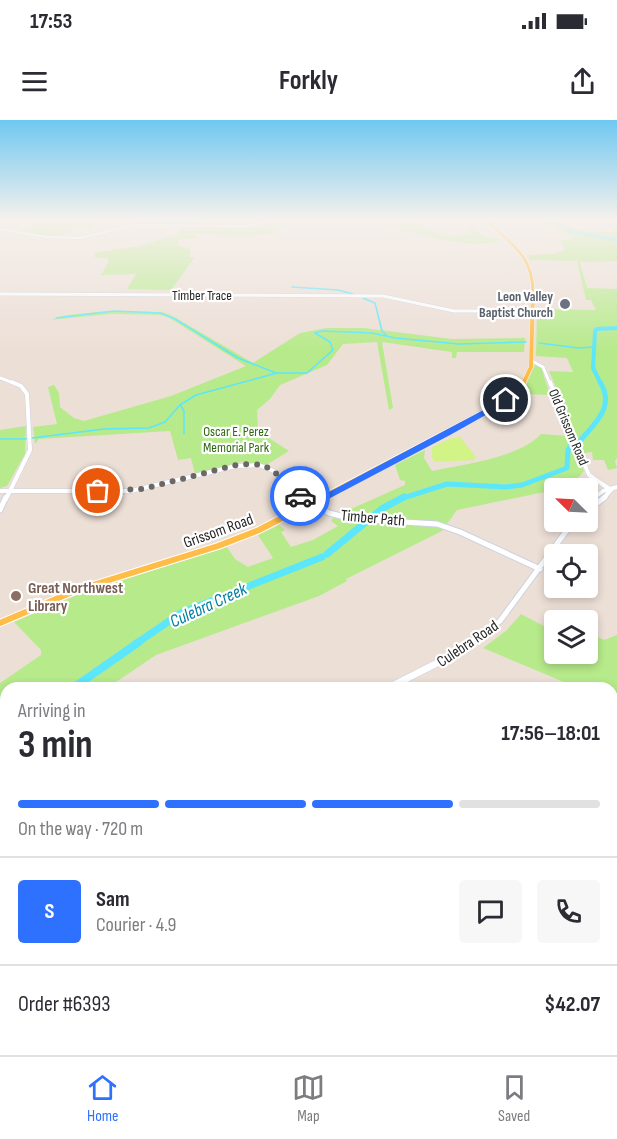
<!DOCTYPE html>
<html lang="en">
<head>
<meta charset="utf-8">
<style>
  :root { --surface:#fff; --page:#f7f7f7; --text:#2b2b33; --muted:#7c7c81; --line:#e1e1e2; --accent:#2f71ff }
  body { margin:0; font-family:"Sofia Sans Condensed",sans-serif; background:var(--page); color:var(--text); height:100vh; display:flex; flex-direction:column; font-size:22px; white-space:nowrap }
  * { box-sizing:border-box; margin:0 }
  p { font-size:20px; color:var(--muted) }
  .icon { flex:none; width:33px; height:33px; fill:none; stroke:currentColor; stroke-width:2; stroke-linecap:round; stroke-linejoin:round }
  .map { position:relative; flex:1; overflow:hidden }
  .drawer { position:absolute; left:0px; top:562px; width:618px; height:374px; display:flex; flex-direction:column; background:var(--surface); border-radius:18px 18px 0 0; box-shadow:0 3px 9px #0003 }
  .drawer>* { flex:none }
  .needle { width:39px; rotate:294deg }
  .controls { position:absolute; left:544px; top:358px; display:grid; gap:12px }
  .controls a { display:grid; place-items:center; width:54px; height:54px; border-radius:6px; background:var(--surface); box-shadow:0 3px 9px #0003; font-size:30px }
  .pin { position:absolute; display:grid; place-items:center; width:51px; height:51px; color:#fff; margin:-26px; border:3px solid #fff; border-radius:50%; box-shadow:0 2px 6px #0007 }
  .courier { position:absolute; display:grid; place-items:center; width:60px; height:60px; margin:-30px; border:4px solid #2f71ff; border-radius:50%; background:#fff; color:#222; box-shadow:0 2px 8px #0007 }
  .summary em { font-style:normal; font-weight:700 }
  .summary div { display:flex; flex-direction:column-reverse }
  .summary { display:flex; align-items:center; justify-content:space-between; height:102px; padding:0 18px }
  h1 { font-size:39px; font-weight:700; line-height:45px }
  .bar { display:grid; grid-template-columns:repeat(4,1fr); gap:9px 6px; align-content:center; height:72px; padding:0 18px }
  .bar i { height:8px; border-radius:4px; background:var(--line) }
  .bar .on { background:var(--accent) }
  .bar p { grid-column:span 4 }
  .line { display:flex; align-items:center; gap:15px; padding:0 18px; border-top:2px solid var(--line) }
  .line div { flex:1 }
  .round { display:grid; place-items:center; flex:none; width:63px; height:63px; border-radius:6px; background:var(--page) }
  .status { display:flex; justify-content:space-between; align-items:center; height:42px; padding:0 30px; background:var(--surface); direction:ltr }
  .status svg { height:16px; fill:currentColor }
  header { display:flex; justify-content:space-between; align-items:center; height:78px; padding:0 18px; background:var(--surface); font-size:27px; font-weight:700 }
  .menu { display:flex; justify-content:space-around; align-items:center; height:84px; border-top:2px solid var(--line); background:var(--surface); font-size:16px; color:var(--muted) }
  .menu a { display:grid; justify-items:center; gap:3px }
  .menu .on { color:var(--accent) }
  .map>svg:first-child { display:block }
  .green { fill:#b7ea8b }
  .pitch { fill:#d2f385 }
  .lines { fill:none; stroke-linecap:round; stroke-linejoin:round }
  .stream-far1 { stroke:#5be6fc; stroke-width:1.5 }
  .stream { stroke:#5be6fc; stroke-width:2 }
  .river-far4 { stroke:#5be6fc; stroke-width:3 }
  .river-far3 { stroke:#5be6fc; stroke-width:4 }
  .river-far2 { stroke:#5be6fc; stroke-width:5 }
  .river-far1 { stroke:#5be6fc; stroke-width:7 }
  .river { stroke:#5be6fc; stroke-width:8 }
  .secondary-far5-casing { stroke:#cbd2e2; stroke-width:3 }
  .secondary-far4-casing { stroke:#cbd2e2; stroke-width:4 }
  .secondary-far3-casing { stroke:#cbd2e2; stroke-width:5 }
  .secondary-far2-casing { stroke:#cbd2e2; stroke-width:7 }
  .secondary-far1-casing { stroke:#cbd2e2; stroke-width:8 }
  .secondary-casing { stroke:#cbd2e2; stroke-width:10 }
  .primary-far3-casing { stroke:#fff; stroke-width:4 }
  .primary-far2-casing { stroke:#fff; stroke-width:4.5 }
  .primary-far1-casing { stroke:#fff; stroke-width:6 }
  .primary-casing { stroke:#fff; stroke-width:8 }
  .secondary-far5 { stroke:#fff; stroke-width:2 }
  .secondary-far4 { stroke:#fff; stroke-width:3 }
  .secondary-far3 { stroke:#fff; stroke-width:4 }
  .secondary-far2 { stroke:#fff; stroke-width:5 }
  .secondary-far1 { stroke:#fff; stroke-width:7 }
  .secondary { stroke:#fff; stroke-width:8 }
  .primary-far3 { stroke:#ffbc47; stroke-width:3 }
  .primary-far2 { stroke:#ffbc47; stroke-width:4 }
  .primary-far1 { stroke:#ffbc47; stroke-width:4.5 }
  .primary { stroke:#ffbc47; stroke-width:6 }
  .route { fill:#2f71ff }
  .done { stroke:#6c6764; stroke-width:6; stroke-dasharray:0 10.8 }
  .worship-dot { fill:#6b7280; stroke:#fff; stroke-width:2 }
  .education-dot { fill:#8d6e63; stroke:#fff; stroke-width:2 }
  .labels { text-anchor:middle; stroke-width:4.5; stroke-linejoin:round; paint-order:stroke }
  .far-street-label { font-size:14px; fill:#272727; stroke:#fff }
  .far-worship-label { font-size:14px; font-weight:bold; fill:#5b616d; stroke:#fff; text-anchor:end }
  .far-park-label { font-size:14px; fill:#2f6911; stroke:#fff }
  .street-label { font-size:16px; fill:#272727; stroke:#fff }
  .education-label { font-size:16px; font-weight:bold; fill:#785e54; stroke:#fff; text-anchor:start }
  .water-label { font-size:18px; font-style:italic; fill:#007fa1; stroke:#fff }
</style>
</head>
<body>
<div class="status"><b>17:53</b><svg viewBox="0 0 49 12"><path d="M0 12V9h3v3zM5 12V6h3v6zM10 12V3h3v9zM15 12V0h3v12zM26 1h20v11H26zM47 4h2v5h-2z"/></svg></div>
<header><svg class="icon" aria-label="menu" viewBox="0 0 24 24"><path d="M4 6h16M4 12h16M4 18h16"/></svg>Forkly<svg class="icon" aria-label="share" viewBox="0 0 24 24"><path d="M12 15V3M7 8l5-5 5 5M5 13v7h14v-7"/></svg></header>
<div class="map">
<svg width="617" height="935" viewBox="0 0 617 935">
  <rect width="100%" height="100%" fill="#ecdfd6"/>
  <path class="green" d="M 29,100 L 99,100 L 91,110 L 75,109 L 55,117 L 19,111 L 38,103 Z
    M 109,100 L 282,100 L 281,103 L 287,104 L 271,114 L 219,117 L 220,114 L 197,114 L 198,118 L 178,120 L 178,125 L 191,130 L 189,137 L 195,137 L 171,170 L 127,169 L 136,154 L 101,155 L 109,141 L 107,138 L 93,137 L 96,133 L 139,126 L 178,114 L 182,106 L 151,105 L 151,102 Z
    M 391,100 L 429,100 L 420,103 C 435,116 453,119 472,113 L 467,104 L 471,104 L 484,117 L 501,119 C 475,132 416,114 387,106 Z
    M 535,100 L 558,100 L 567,104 L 567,100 L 569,100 L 571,107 L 587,111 L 614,112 L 602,100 L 617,100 L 617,141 L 580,142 L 587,168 L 617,169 L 617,338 L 615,341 L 617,348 L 608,350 L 604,340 L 593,340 L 592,332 L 584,333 L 549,251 L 573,252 L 567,238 L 536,236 L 537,189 L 596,190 L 591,180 L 586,180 L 577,141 L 529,140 L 529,135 L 553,134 L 565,130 L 562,125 L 553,126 L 564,125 L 559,121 L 572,119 L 571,116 Z
    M 108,191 L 162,192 L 171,195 L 253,243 L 300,213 L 326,208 L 364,208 L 452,219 L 525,218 L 524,232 L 457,232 L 456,238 L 452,238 L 452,232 L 382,222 L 393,288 L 389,290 L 377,222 L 343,224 L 327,245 L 280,265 L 270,279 L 257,290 L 258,311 L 289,331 L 266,345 L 241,342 L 195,354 L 191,338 L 178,340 L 170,311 L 39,319 L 35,324 L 33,307 L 57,304 L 48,267 L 54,265 L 59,273 L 60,287 L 74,298 L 84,301 L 171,276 L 246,246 L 168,197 L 160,195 L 111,194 L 50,200 L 67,195 Z
    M 535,245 L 541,247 L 550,275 L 524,274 L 527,270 L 524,269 Z
    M 26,306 L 25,334 L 7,366 L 0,368 L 0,310 Z
    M 541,314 L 568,316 L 584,351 L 579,357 L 562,363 L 564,368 L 457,390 L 442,411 L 346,459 L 347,461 L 319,476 L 156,535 L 107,568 L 6,568 L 6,726 L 0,727 L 0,563 L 41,535 L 41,530 L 14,502 L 82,473 L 227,427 L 235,439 L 248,447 L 273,438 L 258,415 L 279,405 L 285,410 L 281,412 L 291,427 L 313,420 L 338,406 L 331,401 L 333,398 L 359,403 L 411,404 L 414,399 L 366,398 L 345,395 L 344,392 L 405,365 L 405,361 L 400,360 L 395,345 L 425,330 L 424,338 L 432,351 C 464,344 519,338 541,314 Z
    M 96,346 L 110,347 L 103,361 L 77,366 L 73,360 Z
    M 521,494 L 555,512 L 555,534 L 588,534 L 588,518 L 596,516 L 604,520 L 617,515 L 617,666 L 612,665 L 612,568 L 578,568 L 483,528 L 507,510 Z
    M 612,726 L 617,730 L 617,820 L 612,815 Z
    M 6,752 L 6,860 L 0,862 L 0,825 L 3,824 L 0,753 Z
    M 463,930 L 571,930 L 572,935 L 463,935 Z"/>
  <path class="pitch" d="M 460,317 L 476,337 L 474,340 L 435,342 L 432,338 L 432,327 L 452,318 Z"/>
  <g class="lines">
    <path class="stream-far1" d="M 292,167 L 338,170 L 353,174
      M 363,178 L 375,183 L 382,211 L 386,215
      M 56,198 L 114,191 L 160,193 L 175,199 L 238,238 L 276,253
      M 539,223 L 578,228 L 593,227
      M 181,286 L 184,291 L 184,314
      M 0,319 L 24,319 L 104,309 L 149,308 L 165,302 L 180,285 L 196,275 L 277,253 L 307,253 L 333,230 L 330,222 L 315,213 L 322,211 L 372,213 L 395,218 L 459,224 L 526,222
      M 77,568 L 81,562"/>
    <path class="stream" d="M 0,848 L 6,846
      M 123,930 L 125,935"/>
    <path class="river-far4" d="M 138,100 L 151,101
      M 552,100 L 570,111 L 617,120
      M 153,101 L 188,103 L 198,100"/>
    <path class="river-far3" d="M 601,264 L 593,248 L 595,212 L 596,209 L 617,208"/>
    <path class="river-far2" d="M 579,322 C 594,304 616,287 600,262
      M 400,379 L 447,364 L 506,367 L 522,365 L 567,348 L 568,330 L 572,324"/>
    <path class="river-far1" d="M 327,434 L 383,388 L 404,377
      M 137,523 L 181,493 L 322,437"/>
    <path class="river" d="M 73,568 L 139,522
      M 0,620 L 6,616"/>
    <defs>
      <path id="secondary-far5" d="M 0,109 L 46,117 L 80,118 L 137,105 L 247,106 L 280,100"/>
      <path id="secondary-far4" d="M 0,174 L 383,176 L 454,191 L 532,191
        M 532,241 L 543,247 L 550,264
        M 0,258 L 16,264"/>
      <path id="secondary-far3" d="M 550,262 L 589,355 L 611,370
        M 0,371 L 131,371 L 236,346 L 259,345 L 276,352 L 296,374 L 304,379
        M 6,379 L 30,330 L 27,274 L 21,266 L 12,262
        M 592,379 L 603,371 L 617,367
        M 603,379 L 611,370"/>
      <path id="secondary-far2" d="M 302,377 L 329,393 L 353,399 L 437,404 L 460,412 L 540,449
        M 588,382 L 595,377
        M 0,390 L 6,377
        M 588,390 L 605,377
        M 468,523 L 500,501 L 573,402"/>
      <path id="secondary-far1" d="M 388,568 L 447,538 L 470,522"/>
      <path id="secondary" d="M 0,737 L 6,736
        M 318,930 L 318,935
        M 336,930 L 336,935"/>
      <path id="primary-far3" d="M 486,100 C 511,124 533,135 533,173"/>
      <path id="primary-far2" d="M 523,264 L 531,247 L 533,171"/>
      <path id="primary-far1" d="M 319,379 L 501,284 L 524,262"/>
      <path id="primary" d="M 0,503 L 77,470 L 218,426 L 259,410 L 322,377"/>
    </defs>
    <use href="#secondary-far5" class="secondary-far5-casing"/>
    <use href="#secondary-far4" class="secondary-far4-casing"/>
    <use href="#secondary-far3" class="secondary-far3-casing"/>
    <use href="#secondary-far2" class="secondary-far2-casing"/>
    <use href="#secondary-far1" class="secondary-far1-casing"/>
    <use href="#secondary" class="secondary-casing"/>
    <use href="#primary-far3" class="primary-far3-casing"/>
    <use href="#primary-far2" class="primary-far2-casing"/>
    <use href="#primary-far1" class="primary-far1-casing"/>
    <use href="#primary" class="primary-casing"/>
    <use href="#secondary-far5" class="secondary-far5"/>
    <use href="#secondary-far4" class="secondary-far4"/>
    <use href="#secondary-far3" class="secondary-far3"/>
    <use href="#secondary-far2" class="secondary-far2"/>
    <use href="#secondary-far1" class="secondary-far1"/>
    <use href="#secondary" class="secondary"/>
    <use href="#primary-far3" class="primary-far3"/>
    <use href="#primary-far2" class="primary-far2"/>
    <use href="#primary-far1" class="primary-far1"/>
    <use href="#primary" class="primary"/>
  </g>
  <linearGradient id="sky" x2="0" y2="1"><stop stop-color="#6fc8f0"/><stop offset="0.43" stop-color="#f6f1ed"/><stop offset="1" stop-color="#f6f1ed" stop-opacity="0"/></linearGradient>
  <rect width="617" height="231" fill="url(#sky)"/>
  <path class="route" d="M 506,278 L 509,282 L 450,315 L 315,386 L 309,386 L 295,376 L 303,375 L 312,381 Z"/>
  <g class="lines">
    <path class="done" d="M 98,371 L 143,369 L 236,345 C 276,340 274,356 300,376"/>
  </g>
  <circle class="worship-dot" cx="565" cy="184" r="6"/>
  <circle class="education-dot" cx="16" cy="476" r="6"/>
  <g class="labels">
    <g class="far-street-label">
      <text x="202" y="180">Timber Trace</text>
      <text transform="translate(569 307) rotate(67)" y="5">Old Grissom Road</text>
    </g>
    <g class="far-worship-label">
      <text x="553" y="181">Leon Valley<tspan x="553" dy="16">Baptist Church</tspan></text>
    </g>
    <g class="far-park-label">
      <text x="236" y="316">Oscar E. Perez<tspan x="236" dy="16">Memorial Park</tspan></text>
    </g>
    <g class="street-label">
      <text transform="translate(373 397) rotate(5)" y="6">Timber Path</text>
      <text transform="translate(218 410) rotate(-20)" y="6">Grissom Road</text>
      <text transform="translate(467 523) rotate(-34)" y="6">Culebra Road</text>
    </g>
    <g class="education-label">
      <text x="28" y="473">Great Northwest<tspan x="28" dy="18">Library</tspan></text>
    </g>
    <g class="water-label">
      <text transform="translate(208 485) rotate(-25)" y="6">Culebra Creek</text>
    </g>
  </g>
</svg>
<div class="controls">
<a><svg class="needle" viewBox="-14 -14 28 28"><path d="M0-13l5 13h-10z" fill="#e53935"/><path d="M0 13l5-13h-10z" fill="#7c7c81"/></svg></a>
<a><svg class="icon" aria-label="locate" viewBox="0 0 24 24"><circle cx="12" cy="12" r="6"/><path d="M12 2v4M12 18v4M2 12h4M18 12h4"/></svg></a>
<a><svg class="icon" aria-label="layers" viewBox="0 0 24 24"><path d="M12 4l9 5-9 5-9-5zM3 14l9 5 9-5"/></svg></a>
</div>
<div class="pin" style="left:98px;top:371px;background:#ea580c"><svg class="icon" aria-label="bag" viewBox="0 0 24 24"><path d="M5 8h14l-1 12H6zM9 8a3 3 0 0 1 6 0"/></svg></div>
<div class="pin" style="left:506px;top:280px;background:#1f2937"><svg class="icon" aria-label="home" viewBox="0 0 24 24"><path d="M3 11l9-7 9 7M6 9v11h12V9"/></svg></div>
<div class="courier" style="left:300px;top:376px"><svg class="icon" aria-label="car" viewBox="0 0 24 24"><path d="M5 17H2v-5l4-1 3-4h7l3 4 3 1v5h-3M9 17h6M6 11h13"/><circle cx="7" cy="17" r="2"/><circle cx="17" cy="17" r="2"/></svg></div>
<section class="drawer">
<div class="summary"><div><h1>3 min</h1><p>Arriving in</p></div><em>17:56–18:01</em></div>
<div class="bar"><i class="on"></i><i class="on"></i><i class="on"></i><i></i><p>On the way · 720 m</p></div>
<div class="line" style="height:108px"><b class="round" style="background:var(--accent);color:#fff">S</b><div><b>Sam</b><p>Courier · 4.9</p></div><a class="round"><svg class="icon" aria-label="chat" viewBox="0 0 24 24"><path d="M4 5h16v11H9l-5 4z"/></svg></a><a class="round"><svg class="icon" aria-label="phone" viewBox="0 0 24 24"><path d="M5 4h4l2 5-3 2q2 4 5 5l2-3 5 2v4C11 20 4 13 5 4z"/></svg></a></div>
<div class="line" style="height:78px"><div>Order #6393</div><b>$42.07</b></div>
</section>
</div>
<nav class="menu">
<a class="on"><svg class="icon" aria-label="home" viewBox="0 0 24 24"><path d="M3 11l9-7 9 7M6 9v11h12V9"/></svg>Home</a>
<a><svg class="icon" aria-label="map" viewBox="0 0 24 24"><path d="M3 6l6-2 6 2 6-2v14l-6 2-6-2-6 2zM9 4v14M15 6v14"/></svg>Map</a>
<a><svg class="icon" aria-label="saved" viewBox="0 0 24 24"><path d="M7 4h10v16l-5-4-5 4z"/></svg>Saved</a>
</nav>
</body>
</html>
